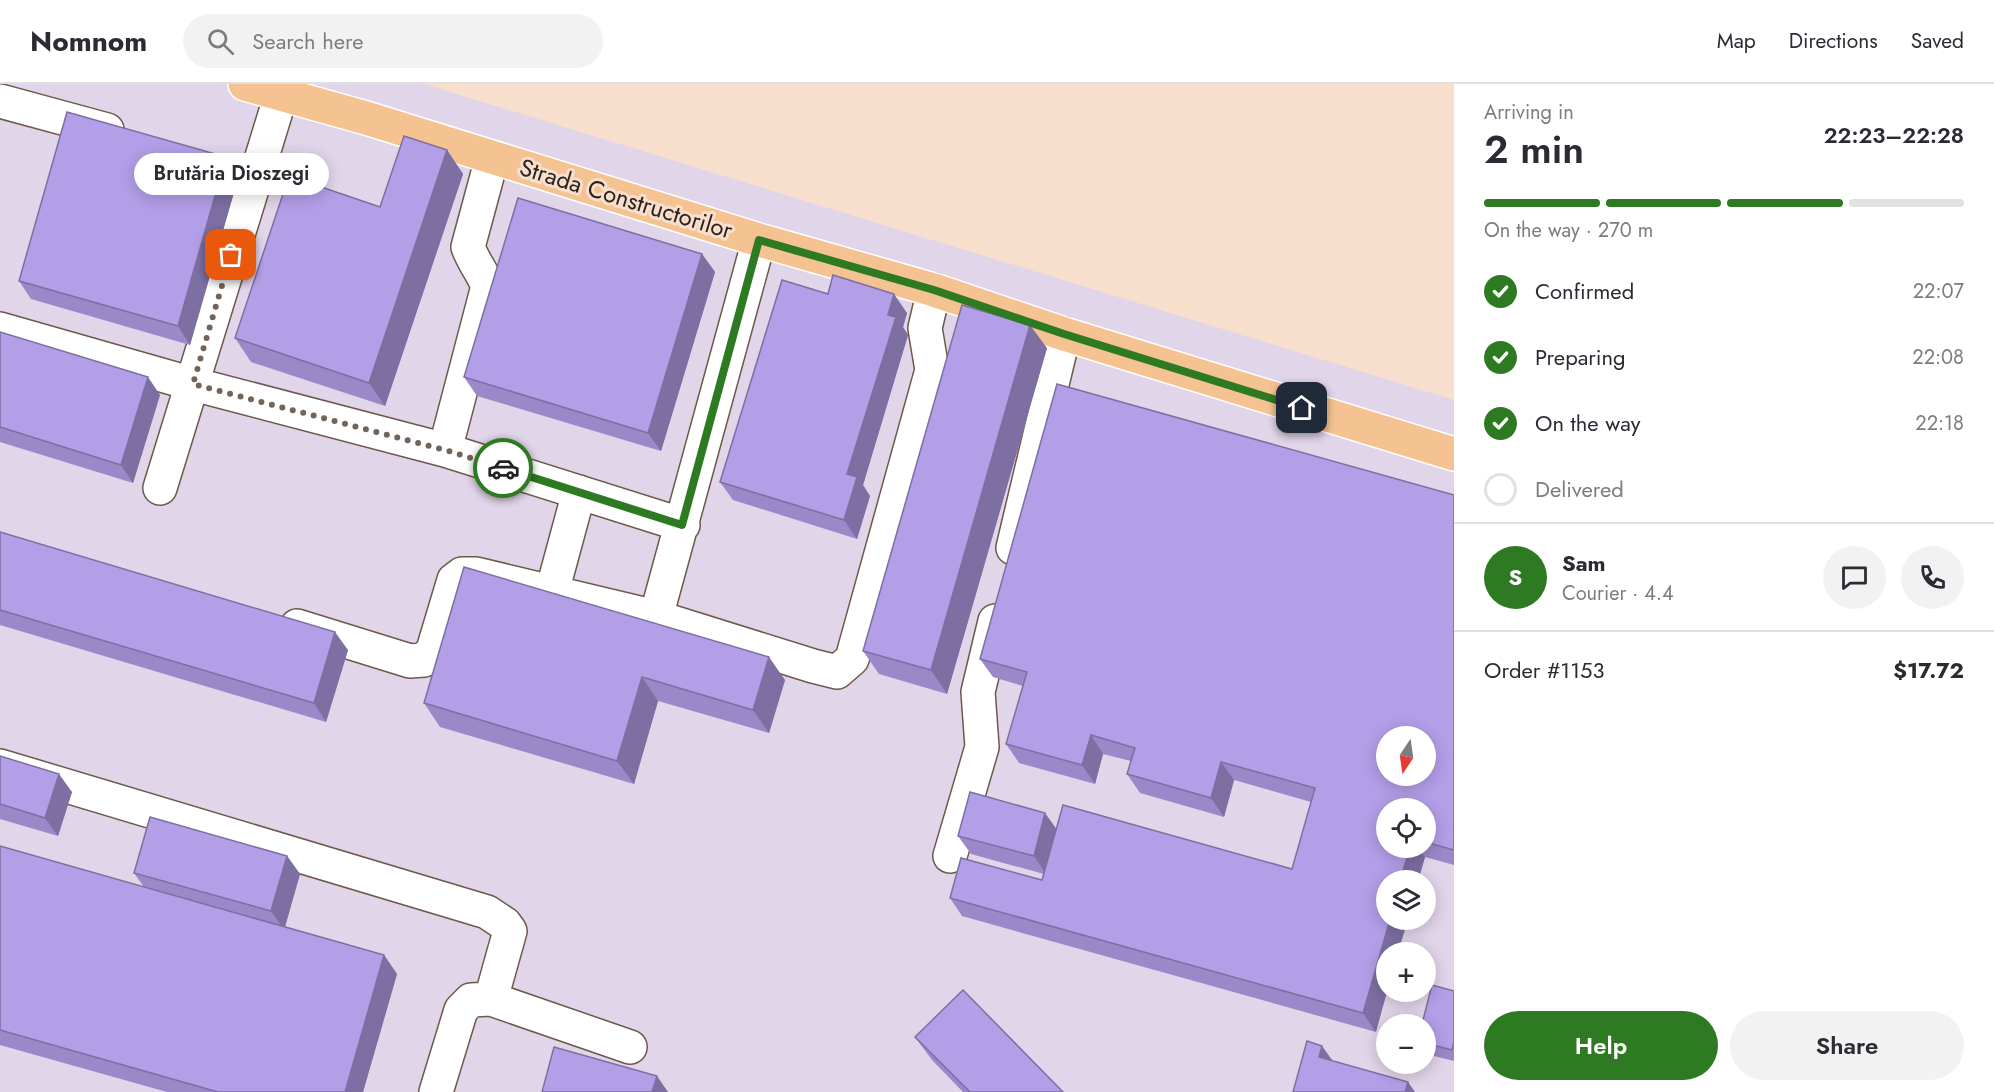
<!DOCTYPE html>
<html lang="en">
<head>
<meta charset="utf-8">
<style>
  :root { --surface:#fff; --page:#f2f2f3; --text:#2b2b33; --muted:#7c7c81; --line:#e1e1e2; --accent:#2e7a22 }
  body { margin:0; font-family:Jost,sans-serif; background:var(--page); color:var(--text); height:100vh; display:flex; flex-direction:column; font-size:22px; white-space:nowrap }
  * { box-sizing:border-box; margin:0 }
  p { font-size:20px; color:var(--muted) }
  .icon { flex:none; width:33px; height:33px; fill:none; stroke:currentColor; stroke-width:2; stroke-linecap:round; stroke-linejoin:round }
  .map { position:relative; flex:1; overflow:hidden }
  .sheet { display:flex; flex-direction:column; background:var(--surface); width:540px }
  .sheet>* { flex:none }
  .needle { width:39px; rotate:193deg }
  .controls { position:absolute; left:1376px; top:642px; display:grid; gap:12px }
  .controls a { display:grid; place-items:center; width:60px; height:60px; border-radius:50%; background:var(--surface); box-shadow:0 3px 15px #0003; font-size:30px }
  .pin { position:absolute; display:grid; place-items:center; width:51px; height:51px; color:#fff; margin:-26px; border-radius:12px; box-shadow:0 3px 9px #0006 }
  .courier { position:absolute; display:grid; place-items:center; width:60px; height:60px; margin:-30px; border:4px solid #2e7a22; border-radius:50%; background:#fff; color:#222; box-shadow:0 2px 8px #0007 }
  .bubble { position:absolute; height:42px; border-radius:21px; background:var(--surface); box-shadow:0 3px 15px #0003; font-size:20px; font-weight:600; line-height:42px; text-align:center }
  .overview em { font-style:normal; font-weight:600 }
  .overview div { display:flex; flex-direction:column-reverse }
  .overview { display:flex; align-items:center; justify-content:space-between; height:102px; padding:0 30px }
  h1 { font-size:39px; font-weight:600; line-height:45px }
  .bar { display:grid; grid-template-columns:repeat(4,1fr); gap:9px 6px; align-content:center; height:72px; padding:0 30px }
  .bar i { height:8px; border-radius:4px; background:var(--line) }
  .bar .active { background:var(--accent) }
  .bar p { grid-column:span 4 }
  .line { display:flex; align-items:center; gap:15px; padding:0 30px; border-top:2px solid var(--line) }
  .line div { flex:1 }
  .round { display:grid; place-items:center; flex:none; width:63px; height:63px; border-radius:32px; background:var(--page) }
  ol { padding:0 30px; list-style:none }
  li { display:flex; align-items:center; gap:18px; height:66px }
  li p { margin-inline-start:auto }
  li .icon { padding:6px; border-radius:50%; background:var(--accent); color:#fff; stroke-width:4 }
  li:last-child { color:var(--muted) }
  li i { width:33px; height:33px; border:3px solid var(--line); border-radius:50% }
  .primary-button { display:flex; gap:12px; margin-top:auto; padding:12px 30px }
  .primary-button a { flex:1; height:69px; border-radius:36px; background:var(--accent); color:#fff; font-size:24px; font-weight:600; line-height:69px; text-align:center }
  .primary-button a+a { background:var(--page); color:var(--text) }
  header { display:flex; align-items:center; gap:36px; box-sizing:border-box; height:84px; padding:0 30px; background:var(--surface); border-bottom:2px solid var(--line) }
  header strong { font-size:28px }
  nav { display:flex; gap:33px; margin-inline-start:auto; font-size:21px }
  .search { width:420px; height:54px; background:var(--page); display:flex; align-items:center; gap:15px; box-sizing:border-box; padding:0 21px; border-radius:33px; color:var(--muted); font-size:22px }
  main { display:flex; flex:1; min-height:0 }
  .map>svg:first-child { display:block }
  .industrial { fill:#e1d5e9; fill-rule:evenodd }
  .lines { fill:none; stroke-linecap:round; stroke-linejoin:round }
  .minor-casing { stroke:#6e5949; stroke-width:36 }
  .major-casing { stroke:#fff; stroke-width:36 }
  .minor { stroke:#fff; stroke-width:33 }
  .major { stroke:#f5c391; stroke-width:33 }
  .wall { fill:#9a88c8; fill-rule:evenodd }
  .shaded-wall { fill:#7d6fa2 }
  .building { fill:#b39ee8; stroke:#7d6fa2; stroke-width:1.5; fill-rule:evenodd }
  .done { stroke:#736459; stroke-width:6; stroke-dasharray:0 10.8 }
  .route { stroke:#2e7a22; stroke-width:8 }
  .labels { text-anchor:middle; stroke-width:6; stroke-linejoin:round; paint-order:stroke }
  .street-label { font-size:24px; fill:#2b221b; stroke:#f8decc }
</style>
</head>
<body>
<header>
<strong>Nomnom</strong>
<div class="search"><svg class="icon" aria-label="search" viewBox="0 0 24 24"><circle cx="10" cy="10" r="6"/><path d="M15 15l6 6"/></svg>Search here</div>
<nav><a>Map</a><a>Directions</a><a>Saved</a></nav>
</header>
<main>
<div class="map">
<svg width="1454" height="1008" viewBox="0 0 1454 1008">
  <rect width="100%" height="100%" fill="#f8decc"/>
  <path class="industrial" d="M 0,0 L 424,0 L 1454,316 L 1454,1008 L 0,1008 ZM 1386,652 L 1425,652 L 1425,692 L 1386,692 ZM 1386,724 L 1425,724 L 1425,764 L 1386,764 ZM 1386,796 L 1425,796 L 1425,836 L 1386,836 ZM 1386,868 L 1425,868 L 1425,908 L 1386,908 ZM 1386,940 L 1425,940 L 1425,980 L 1386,980 Z"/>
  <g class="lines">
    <defs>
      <path id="minor" d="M 0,17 L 107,46
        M 0,245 L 193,300 L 445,366 L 683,441
        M 445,366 L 488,202 C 482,188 473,177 468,163 L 492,74
        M 160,404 L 281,11
        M 1013,464 L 1064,250
        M 552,508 L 579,408
        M 656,533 L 759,156
        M 297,542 L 410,577 L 424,576 L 433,566 L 454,496 L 462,490 L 476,490 L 656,533 L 813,582 L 837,588 L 852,575 L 932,286 L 925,244 L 934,206
        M 0,682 L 487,828 L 505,840 L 510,847 L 491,915
        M 950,772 L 982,663 L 978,608 L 995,537
        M 436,1008 L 461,926 L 471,916 L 491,915 L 630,963"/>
      <path id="major" d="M 245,0 L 366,34 L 759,156 L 934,206 L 1064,250 L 1454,370"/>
    </defs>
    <use href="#minor" class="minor-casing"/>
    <use href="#major" class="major-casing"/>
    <use href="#minor" class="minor"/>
    <use href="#major" class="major"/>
  </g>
  <path class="wall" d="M 447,66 L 463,90 L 385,322 L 251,278 L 235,254 L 380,123 Z
    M 226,73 L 239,91 L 190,261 L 31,215 L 19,197 Z
    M 702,170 L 715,188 L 661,367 L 477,312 L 464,293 Z
    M 828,210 L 907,229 L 903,243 L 908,251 L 863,401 L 870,412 L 857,455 L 733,416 L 720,398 Z
    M 0,248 L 160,311 L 133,399 L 0,358 Z
    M 1047,264 L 947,610 L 879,590 L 863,567 Z
    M 1454,411 L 1454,781 L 1425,773 L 1398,868 L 1386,868 L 1376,948 L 962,832 L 950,814 L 1042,796 L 1044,790 L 971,770 L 958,752 L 1057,745 L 1292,785 L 1311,718 L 1234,696 L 1224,733 L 1140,709 L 1127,690 L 1131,677 L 1103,670 L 1095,700 L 1019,679 L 1006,660 L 1023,602 L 993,593 L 980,575 ZM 1425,724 L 1425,764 L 1386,764 Z
    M 0,448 L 348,566 L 326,638 L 0,541 Z
    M 464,483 L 785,596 L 769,649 L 658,617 L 634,700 L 440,643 L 424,619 Z
    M 0,672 L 72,708 L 58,752 L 0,735 Z
    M 0,762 L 144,803 L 134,789 L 287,772 L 300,790 L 285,843 L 384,871 L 397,890 L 363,1008 L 167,1008 L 0,961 Z
    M 1454,907 L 1454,977 L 1426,970 L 1425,968 L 1425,940 Z
    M 915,953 L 1063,1008 L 963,1008 L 932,976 Z"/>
  <path class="shaded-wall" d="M 447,66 L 463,90 L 385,322 L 369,299 Z
    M 226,73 L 239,91 L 190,261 L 178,242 Z
    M 702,170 L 715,188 L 661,367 L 648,349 Z
    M 894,210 L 907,229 L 903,243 L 908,251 L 863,401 L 870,412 L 857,455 L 844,436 L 847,390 L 888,231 Z
    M 1030,241 L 1047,264 L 947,610 L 931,586 Z
    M 148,293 L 160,311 L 133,399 L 121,381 Z
    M 335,548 L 348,566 L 326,638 L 314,619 Z
    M 769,573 L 785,596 L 769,649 L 753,626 Z
    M 642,593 L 658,617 L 634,700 L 617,677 Z
    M 1091,651 L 1103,670 L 1095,700 L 1082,681 Z
    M 1221,678 L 1234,696 L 1224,733 L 1211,714 Z
    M 59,690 L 72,708 L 58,752 L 45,734 Z
    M 1045,729 L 1058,747 L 1046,790 L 1034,772 Z
    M 1410,764 L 1418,764 L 1425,773 L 1418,796 L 1400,796 Z
    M 287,772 L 300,790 L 284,846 L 271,827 Z
    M 1390,836 L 1408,836 L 1398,868 L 1386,868 L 1386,908 L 1387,908 L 1376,948 L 1363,929 Z
    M 384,871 L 397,890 L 363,1008 L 345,1008 Z
    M 1322,962 L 1335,980 L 1319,973 Z
    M 657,992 L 668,1008 L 652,1008 Z
    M 1408,998 L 1415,1008 L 1405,1008 Z"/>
  <path class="building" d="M 67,28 L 226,73 L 178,242 L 19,197 Z
    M 404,52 L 447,66 L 369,299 L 235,254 L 289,92 L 380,123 Z
    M 518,114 L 702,170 L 648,349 L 464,293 Z
    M 833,191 L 894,210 L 888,231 L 896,233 L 847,390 L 857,393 L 844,436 L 720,398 L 782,196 L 828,210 Z
    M 962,221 L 1030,241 L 931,586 L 863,567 Z
    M 0,248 L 148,293 L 121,381 L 0,343 Z
    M 1057,300 L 1454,411 L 1454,766 L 1425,758 L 1425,724 L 1386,724 L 1386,764 L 1410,764 L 1400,796 L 1386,796 L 1386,836 L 1390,836 L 1363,929 L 950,814 L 961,774 L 1042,796 L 1063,721 L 1292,785 L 1315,704 L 1221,678 L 1211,714 L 1127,690 L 1135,664 L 1091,651 L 1082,681 L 1006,660 L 1027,588 L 980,575 ZM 1386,652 L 1425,652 L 1425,692 L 1386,692 Z
    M 0,448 L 335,548 L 314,619 L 0,526 Z
    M 464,483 L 769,573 L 753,626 L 642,593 L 617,677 L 424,619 Z
    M 0,672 L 59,690 L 45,734 L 0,720 Z
    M 970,708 L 1045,729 L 1034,772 L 958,752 Z
    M 150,733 L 287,772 L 271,827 L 134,789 Z
    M 0,762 L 384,871 L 345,1008 L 218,1008 L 0,946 Z
    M 1432,901 L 1454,907 L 1454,958 L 1452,966 L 1425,959 L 1425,940 L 1422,940 Z
    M 963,906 L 1063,1008 L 970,1008 L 915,953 Z
    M 1307,957 L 1322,962 L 1319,973 L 1408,998 L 1405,1008 L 1293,1008 Z
    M 554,963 L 657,992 L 652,1008 L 542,1008 Z"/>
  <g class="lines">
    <path class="done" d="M 231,171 L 193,300 L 445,366 L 503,384"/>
    <path class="route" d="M 503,384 L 682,441 L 759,156 L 934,206 L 1064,250 L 1302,324"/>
  </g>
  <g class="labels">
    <g class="street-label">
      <text transform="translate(626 115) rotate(17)" y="8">Strada Constructorilor</text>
    </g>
  </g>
</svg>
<div class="controls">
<a><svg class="needle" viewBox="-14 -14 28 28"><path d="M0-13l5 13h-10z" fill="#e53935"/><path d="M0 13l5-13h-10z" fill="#7c7c81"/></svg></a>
<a><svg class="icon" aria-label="locate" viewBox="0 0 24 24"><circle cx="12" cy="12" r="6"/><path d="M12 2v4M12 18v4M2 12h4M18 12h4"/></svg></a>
<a><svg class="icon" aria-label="layers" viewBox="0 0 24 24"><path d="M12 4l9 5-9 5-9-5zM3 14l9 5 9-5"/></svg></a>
<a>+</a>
<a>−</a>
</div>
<div class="pin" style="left:231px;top:171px;background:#ea580c"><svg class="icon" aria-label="bag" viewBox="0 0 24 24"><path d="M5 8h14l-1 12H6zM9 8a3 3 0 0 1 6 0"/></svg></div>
<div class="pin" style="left:1302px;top:324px;background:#1f2937"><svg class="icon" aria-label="home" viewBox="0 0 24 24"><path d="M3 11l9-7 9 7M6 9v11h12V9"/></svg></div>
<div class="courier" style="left:503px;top:384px"><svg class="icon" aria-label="car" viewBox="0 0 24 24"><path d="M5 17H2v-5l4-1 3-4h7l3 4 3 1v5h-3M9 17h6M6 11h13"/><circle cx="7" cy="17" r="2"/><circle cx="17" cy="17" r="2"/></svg></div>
<div class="bubble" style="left:134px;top:69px;width:195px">Brutăria Dioszegi</div>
</div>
<section class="sheet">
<div class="overview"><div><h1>2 min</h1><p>Arriving in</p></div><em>22:23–22:28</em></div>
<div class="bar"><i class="active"></i><i class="active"></i><i class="active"></i><i></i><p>On the way · 270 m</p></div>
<ol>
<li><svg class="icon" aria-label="check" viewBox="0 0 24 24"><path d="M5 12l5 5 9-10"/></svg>Confirmed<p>22:07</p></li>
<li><svg class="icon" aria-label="check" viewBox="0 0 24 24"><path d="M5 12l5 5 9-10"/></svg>Preparing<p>22:08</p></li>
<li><svg class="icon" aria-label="check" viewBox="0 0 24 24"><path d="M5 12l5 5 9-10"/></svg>On the way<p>22:18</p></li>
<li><i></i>Delivered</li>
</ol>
<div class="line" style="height:108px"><b class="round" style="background:var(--accent);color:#fff">S</b><div><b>Sam</b><p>Courier · 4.4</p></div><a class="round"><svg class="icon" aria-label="chat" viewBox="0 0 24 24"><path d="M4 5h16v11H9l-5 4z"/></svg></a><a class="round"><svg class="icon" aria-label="phone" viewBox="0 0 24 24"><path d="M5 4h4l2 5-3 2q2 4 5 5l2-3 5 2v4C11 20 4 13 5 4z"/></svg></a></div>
<div class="line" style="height:78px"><div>Order #1153</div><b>$17.72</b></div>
<div class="primary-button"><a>Help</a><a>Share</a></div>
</section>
</main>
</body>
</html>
